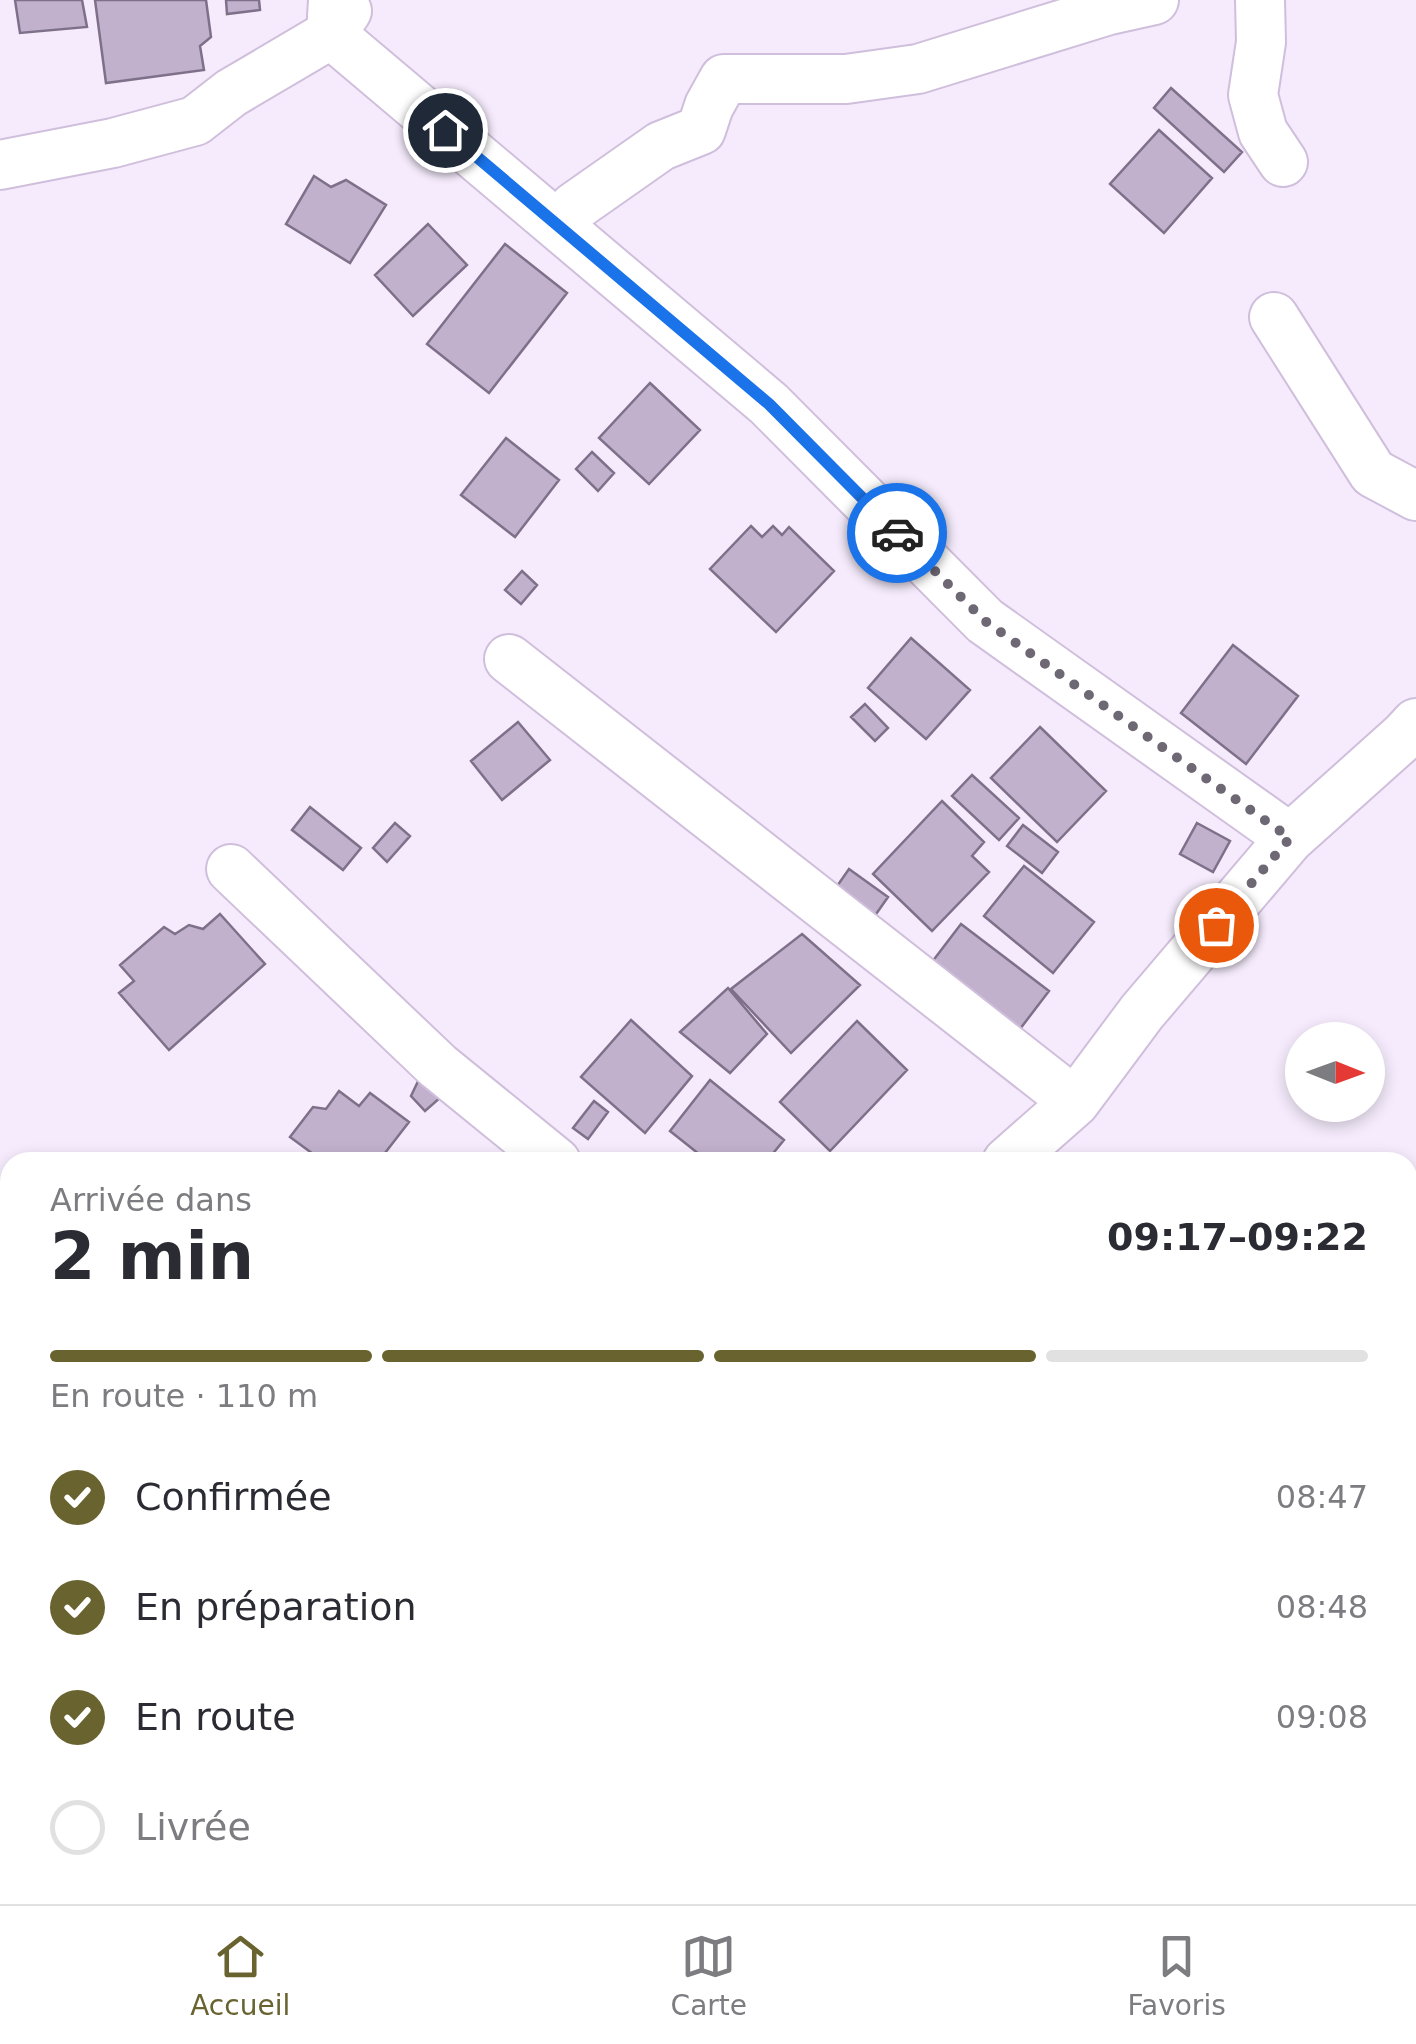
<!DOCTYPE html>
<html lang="fr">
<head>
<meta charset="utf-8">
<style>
  :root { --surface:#fff; --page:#f7f7f7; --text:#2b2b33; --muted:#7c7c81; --line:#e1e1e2; --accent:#696330 }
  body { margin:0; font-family:"DejaVu Sans",sans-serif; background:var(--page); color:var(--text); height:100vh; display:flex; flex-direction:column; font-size:38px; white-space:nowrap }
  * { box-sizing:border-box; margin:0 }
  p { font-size:32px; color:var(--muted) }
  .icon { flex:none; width:55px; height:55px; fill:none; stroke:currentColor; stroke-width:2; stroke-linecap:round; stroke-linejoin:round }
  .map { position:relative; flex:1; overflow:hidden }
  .side { position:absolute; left:0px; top:1152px; width:1418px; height:752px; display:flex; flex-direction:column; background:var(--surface); border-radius:30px 30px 0 0; box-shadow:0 5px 15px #0003 }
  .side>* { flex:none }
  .needle { width:65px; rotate:91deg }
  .fabs { position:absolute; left:1285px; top:1022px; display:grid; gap:20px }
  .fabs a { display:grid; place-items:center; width:100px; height:100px; border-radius:50%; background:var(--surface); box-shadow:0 5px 15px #0003; font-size:50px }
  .pin { position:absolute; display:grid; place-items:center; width:85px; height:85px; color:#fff; margin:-42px; border:5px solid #fff; border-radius:50%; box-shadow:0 2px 10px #0007 }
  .courier { position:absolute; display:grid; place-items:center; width:100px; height:100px; margin:-50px; border:8px solid #1a73e8; border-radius:50%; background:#fff; color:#222; box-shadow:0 2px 12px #0007 }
  .head em { font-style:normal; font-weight:700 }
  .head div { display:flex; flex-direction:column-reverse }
  .head { display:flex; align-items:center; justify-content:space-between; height:170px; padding:0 50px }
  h1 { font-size:65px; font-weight:700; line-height:75px }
  .bar { display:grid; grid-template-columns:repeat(4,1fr); gap:15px 10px; align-content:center; height:120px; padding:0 50px }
  .bar i { height:12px; border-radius:8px; background:var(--line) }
  .bar .on { background:var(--accent) }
  .bar p { grid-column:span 4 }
  ol { padding:0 50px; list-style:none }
  li { display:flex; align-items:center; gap:30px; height:110px }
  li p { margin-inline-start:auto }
  li .icon { padding:10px; border-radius:50%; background:var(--accent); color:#fff; stroke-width:4 }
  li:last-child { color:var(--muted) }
  li i { width:55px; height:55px; border:5px solid var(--line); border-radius:50% }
  .tabs { display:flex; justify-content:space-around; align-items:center; height:140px; border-top:2px solid var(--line); background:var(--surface); font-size:28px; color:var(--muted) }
  .tabs a { display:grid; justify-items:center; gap:5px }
  .tabs .on { color:var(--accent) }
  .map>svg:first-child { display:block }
  .building { fill:#c1b1cd; stroke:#7f708a; stroke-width:2.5 }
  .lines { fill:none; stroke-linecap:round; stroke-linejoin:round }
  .minor-casing { stroke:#d0bfdc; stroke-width:52 }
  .minor { stroke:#fff; stroke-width:48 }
  .done { stroke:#6e6774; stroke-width:10; stroke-dasharray:0 18 }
  .route { stroke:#1a73e8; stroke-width:12 }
</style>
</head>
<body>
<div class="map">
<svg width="1416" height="1904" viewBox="0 0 1416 1904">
  <rect width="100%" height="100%" fill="#f5ebfc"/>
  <path class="building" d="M 15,0 L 82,0 L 87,27 L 20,33 Z
    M 95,0 L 206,0 L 211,37 L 200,46 L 204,70 L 106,83 Z
    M 226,0 L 259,0 L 260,10 L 227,14 Z
    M 1171,88 L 1242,152 L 1224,172 L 1154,108 Z
    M 1159,130 L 1212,178 L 1164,233 L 1110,184 Z
    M 314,176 L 331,187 L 346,180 L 386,205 L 350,263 L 286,224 Z
    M 428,224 L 467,265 L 413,316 L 375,275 Z
    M 505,244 L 567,293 L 489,393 L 427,344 Z
    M 650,383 L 700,430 L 649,484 L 599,438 Z
    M 506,438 L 559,480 L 515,537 L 461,495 Z
    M 592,452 L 614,473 L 598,491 L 576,469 Z
    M 751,526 L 762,537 L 773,526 L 782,535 L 789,527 L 834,571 L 776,632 L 710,569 Z
    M 522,571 L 537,585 L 521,604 L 505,590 Z
    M 911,638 L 970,690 L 926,739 L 868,688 Z
    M 1233,645 L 1298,696 L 1246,764 L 1181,713 Z
    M 865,704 L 888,728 L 875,741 L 851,717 Z
    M 518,722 L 550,760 L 502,800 L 471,761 Z
    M 1040,727 L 1106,791 L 1057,842 L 991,778 Z
    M 972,775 L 1019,818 L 999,840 L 952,796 Z
    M 942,801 L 984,842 L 972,856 L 989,872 L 932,931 L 873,874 Z
    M 310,807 L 361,848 L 343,870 L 292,830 Z
    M 395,823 L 410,836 L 387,862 L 373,848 Z
    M 1197,823 L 1230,841 L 1213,872 L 1180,854 Z
    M 1023,825 L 1058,852 L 1042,873 L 1007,846 Z
    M 1024,866 L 1094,922 L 1053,973 L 984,916 Z
    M 849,869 L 888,897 L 867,927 L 828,899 Z
    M 220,914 L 265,964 L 169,1050 L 119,993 L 134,981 L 120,965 L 164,927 L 175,934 L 189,925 L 203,929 Z
    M 961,924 L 1049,991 L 1020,1029 L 932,962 Z
    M 802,934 L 860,985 L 791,1053 L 731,989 Z
    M 728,988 L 767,1034 L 730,1073 L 680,1032 Z
    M 631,1020 L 692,1076 L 645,1133 L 581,1077 Z
    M 857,1021 L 907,1070 L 830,1151 L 780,1102 Z
    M 421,1075 L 441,1097 L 425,1111 L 411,1096 Z
    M 710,1080 L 784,1140 L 766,1162 L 709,1162 L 670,1131 Z
    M 339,1091 L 359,1106 L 370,1093 L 409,1122 L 378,1162 L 324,1162 L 290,1137 L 313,1107 L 326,1109 Z
    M 594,1101 L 608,1112 L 588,1139 L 573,1128 Z
    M 10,1405 L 10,1510 L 0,1501 L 0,1416 Z
    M 1408,1660 L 1416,1670 L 1416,1741 L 1408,1731 Z
    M 1416,1770 L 1416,1830 L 1408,1838 L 1408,1778 Z"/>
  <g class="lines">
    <defs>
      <path id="minor" d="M 333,0 L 331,34 L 769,404 L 985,621 L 1290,838
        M 1260,0 L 1261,42 L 1253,95 L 1263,132 L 1283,162
        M 0,165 L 113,143 L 195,121 L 231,93 L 331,34 L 347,11
        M 560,227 L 574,207 L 661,146 L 701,130 L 709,106 L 724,79 L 846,79 L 918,69 L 1109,10 L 1154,0
        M 1274,317 L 1373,473 L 1416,496
        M 509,659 L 1075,1102
        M 231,869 L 438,1066 L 556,1162
        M 1007,1162 L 1075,1102 L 1142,1012 L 1290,838 L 1404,736 L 1416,723
        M 0,1552 L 10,1560
        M 1408,1566 L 1416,1557
        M 408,1895 L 419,1904
        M 301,1904 L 310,1895"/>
    </defs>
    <use href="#minor" class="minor-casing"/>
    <use href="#minor" class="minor"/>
  </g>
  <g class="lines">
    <path class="done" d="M 897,533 L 985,621 L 1290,838 L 1216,925"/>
    <path class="route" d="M 445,130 L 769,404 L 897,533"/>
  </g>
</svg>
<div class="fabs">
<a><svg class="needle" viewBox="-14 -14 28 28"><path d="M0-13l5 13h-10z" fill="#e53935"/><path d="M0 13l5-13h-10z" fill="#7c7c81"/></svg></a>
</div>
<div class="pin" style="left:1216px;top:925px;background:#ea580c"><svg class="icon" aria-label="bag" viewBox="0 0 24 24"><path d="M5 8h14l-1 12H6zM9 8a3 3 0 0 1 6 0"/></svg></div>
<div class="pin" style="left:445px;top:130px;background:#1f2937"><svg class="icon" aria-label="home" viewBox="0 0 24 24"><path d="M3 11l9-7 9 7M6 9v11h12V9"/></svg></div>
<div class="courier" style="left:897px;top:533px"><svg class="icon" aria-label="car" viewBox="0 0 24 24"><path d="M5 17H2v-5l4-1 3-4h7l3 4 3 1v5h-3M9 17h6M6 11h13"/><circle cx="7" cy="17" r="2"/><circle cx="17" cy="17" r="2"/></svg></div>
<section class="side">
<div class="head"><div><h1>2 min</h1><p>Arrivée dans</p></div><em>09:17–09:22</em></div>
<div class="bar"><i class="on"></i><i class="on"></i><i class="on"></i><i></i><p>En route · 110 m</p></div>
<ol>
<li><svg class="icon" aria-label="check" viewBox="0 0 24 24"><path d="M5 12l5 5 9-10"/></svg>Confirmée<p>08:47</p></li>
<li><svg class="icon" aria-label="check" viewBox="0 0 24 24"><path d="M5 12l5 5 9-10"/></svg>En préparation<p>08:48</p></li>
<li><svg class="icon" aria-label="check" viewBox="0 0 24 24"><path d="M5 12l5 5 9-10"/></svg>En route<p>09:08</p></li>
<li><i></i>Livrée</li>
</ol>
</section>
</div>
<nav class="tabs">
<a class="on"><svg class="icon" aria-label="home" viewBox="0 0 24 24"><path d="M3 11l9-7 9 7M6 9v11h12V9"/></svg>Accueil</a>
<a><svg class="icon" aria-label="map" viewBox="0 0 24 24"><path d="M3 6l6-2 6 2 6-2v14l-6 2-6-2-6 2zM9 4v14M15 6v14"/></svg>Carte</a>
<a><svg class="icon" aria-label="saved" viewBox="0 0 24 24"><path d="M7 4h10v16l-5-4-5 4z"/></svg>Favoris</a>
</nav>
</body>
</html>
